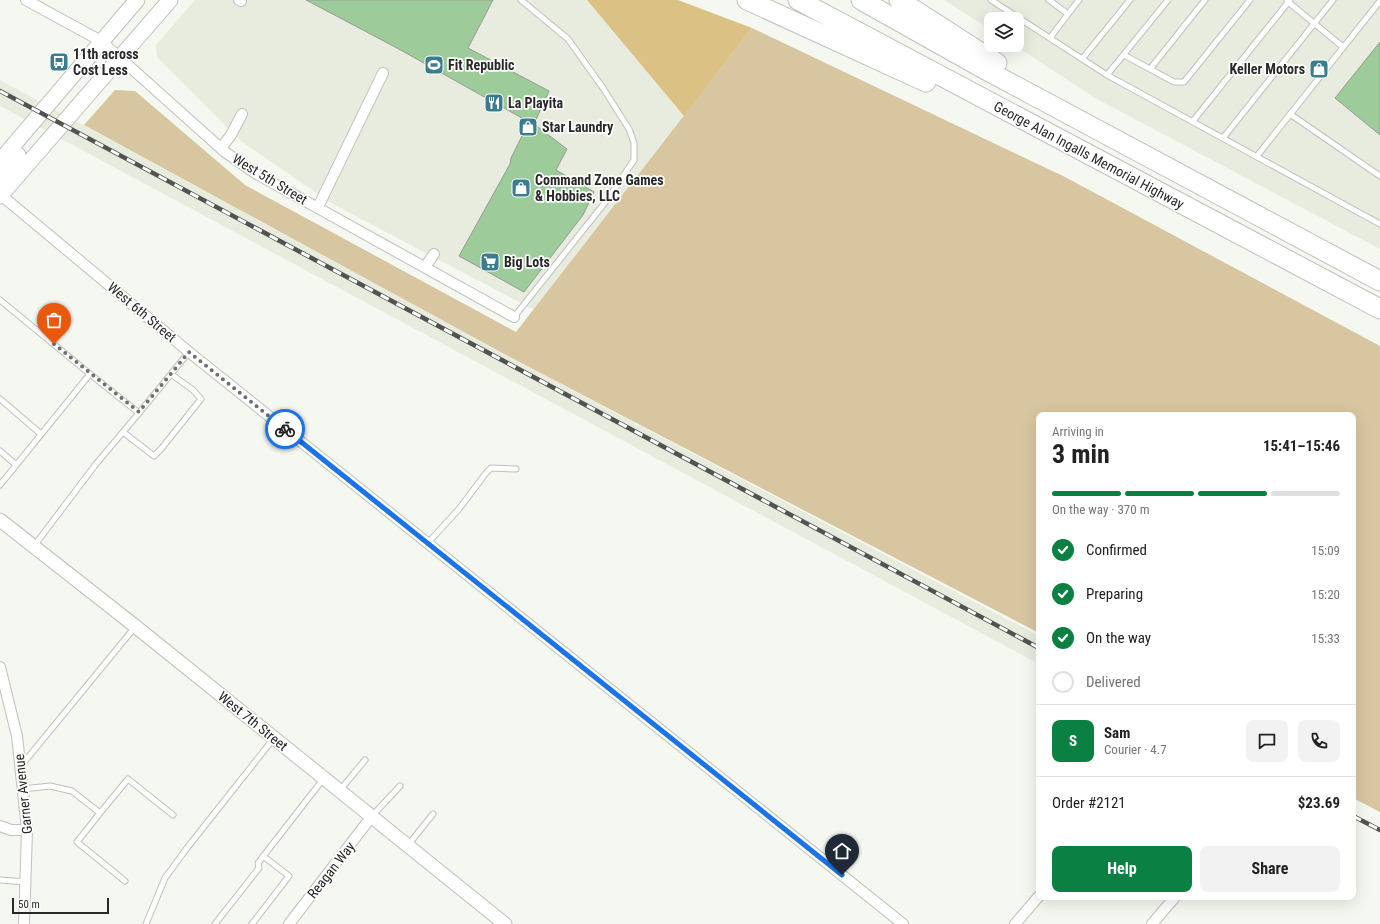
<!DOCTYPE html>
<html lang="en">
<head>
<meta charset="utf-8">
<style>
  :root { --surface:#fff; --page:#f2f2f2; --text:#222; --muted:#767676; --line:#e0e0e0; --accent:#0b8043 }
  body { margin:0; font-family:"Roboto Condensed",sans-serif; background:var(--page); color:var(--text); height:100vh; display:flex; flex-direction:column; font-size:15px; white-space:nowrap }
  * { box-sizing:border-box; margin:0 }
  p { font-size:13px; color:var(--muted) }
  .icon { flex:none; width:22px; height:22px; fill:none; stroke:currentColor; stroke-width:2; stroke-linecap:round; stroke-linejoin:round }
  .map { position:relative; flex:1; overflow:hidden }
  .sheet { position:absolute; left:1036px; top:412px; width:320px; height:488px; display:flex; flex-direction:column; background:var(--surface); border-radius:8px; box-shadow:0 4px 16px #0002 }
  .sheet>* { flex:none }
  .fabs { position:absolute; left:984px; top:12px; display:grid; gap:8px }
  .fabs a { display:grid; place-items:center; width:40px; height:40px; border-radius:8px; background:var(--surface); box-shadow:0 4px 16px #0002; font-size:20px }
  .scale { position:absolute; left:12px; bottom:10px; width:97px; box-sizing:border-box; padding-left:4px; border:2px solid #282927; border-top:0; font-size:11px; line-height:14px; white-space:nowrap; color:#282927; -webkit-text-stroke:3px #fff; paint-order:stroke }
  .pin { position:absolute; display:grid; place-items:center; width:34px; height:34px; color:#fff; margin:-41px -17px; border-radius:50% 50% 50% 0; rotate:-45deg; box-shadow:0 0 4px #0007 }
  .pin .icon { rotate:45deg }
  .courier { position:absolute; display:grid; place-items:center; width:40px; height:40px; margin:-20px; border:3px solid #1a73e8; border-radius:50%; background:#fff; color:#222; box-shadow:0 1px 5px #0007 }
  .headline em { font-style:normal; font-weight:700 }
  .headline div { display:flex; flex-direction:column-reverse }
  .headline { display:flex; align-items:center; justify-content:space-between; height:68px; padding:0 16px }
  h1 { font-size:26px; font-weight:700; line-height:30px }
  .bar { display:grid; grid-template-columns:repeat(4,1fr); gap:6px 4px; align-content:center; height:48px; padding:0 16px }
  .bar i { height:5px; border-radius:3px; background:var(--line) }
  .bar .active { background:var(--accent) }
  .bar p { grid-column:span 4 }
  .line { display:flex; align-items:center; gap:10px; padding:0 16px; border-top:1px solid var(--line) }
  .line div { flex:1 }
  .round { display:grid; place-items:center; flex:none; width:42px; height:42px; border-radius:8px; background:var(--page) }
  ol { padding:0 16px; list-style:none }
  li { display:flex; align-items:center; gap:12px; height:44px }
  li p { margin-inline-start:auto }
  li .icon { padding:4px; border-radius:50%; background:var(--accent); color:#fff; stroke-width:4 }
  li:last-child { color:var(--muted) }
  li i { width:22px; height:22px; border:2px solid var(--line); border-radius:50% }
  .button { display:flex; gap:8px; margin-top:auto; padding:8px 16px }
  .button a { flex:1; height:46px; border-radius:8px; background:var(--accent); color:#fff; font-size:16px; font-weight:700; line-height:46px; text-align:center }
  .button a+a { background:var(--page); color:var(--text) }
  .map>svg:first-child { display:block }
  .built { fill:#e7ecdf }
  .green { fill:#d7c6a0 }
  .forest { fill:#dcc185 }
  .building { fill:#9dcb9a; stroke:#979b97 }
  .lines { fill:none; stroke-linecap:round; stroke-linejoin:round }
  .service-casing { stroke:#bfc1bb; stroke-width:7 }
  .minor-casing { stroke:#bfc1bb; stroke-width:12 }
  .tertiary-casing { stroke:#bfc1bb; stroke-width:15 }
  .secondary-casing { stroke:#bfc1bb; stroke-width:17 }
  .motorway-casing { stroke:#bfc1bb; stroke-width:21 }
  .service { stroke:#fff; stroke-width:5 }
  .minor { stroke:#fff; stroke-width:10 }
  .tertiary { stroke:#fff; stroke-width:13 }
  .secondary { stroke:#fff; stroke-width:15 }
  .motorway { stroke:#fff; stroke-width:19 }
  .rail-casing { stroke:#525351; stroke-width:4.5 }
  .rail { stroke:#fff; stroke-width:3; stroke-dasharray:9; stroke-linecap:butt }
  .done { stroke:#70716e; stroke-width:4; stroke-dasharray:0 7.2 }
  .route { stroke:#1a73e8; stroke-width:5 }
  .labels { text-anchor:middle; stroke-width:3.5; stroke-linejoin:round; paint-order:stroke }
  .poi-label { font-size:14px; font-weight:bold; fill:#282927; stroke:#fff; text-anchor:start }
  .street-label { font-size:14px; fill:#282927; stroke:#fff }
</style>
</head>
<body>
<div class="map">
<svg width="1380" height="924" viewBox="0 0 1380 924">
  <rect width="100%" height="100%" fill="#f5f7f1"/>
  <path class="built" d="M 195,0 L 587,0 L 684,116 L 534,310 L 331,203 L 241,141 L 157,57 L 156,45 Z
    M 944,0 L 1380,0 L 1380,249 L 1095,98 L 1014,45 L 1017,45 L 1017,19 L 991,19 L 991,30 Z
    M 0,80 L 508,356 L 1039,636 L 1039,664 L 0,106 Z"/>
  <path class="green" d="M 752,28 L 1065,177 L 1380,346 L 1380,812 L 1353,798 L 1353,415 L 1039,415 L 1039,633 L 508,356 L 84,125 L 115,90 L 135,91 L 245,185 L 516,332 Z"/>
  <path class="forest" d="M 587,0 L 678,0 L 752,28 L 684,116 Z"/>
  <path class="building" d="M 306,0 L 493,0 L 468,48 L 549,91 L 534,124 L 567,149 L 556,170 L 594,192 L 583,215 L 524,292 L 459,256 L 510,164 L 511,158 L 529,122 L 397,48 Z
    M 1380,42 L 1380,135 L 1335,98 Z"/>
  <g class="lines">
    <defs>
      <path id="service" d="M 991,0 L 1107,75 L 1380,224
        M 1049,0 L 1068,14 L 1079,0
        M 1287,1 L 1343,47
        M 1050,38 L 1068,14
        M 1124,55 L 1174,82 L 1184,82 L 1250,0
        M 1082,59 L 1130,0
        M 1150,69 L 1205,0
        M 1107,75 L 1168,0
        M 1290,114 L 1380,176
        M 1193,121 L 1290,0
        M 1223,138 L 1333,0
        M 1257,156 L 1380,1
        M 0,300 L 90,374 L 0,485
        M 514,317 L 607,200 L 634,160 L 634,143 L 629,129 L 603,88 L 568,39 L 521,0
        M 90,374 L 139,413 L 189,352
        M 0,399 L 41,434
        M 123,432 L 154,456 L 161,449 L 201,399 L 193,390 L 171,374
        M 0,451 L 16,465
        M 427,544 L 459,509 L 486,473 L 491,468 L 516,469
        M 34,546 L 96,464 L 139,413
        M 21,766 L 135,627
        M 23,789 L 50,786 L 72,791 L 100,813 L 128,779 L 173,815
        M 340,790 L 365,760
        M 100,813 L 77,842 L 125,881
        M 372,816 L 400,786
        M 408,845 L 433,814
        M 0,880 L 26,882
        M 146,924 L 165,878 L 187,848 L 274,738
        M 215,924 L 259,868 L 258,863 L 324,778
        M 252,924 L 289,876 L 263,856"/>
      <path id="minor" d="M 26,0 L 101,41 L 225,152 L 255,173 L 514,317
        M 239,0 L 241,1
        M 221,148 L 231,135 L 242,114
        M 1,195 L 189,352 L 903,924
        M 318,207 L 383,73
        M 425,267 L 434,254
        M 0,667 L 17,736 L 27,830 L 24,924
        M 0,826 L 11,830 L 27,830
        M 289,924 L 372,816
        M 1015,924 L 1039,896
        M 1152,924 L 1175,897"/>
      <path id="tertiary" d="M 0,520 L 135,626 L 505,924"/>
      <path id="secondary" d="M 0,161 L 137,0
        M 0,179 L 18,155
        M 0,196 L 170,0"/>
      <path id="motorway" d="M 747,0 L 926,82
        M 798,0 L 1380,309
        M 861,0 L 984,69 L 1380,281
        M 899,0 L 997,63"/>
    </defs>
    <use href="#service" class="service-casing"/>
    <use href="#minor" class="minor-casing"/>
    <use href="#tertiary" class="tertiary-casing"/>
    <use href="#secondary" class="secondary-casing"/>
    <use href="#motorway" class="motorway-casing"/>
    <use href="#service" class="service"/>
    <use href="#minor" class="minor"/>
    <use href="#tertiary" class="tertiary"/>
    <use href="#secondary" class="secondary"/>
    <use href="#motorway" class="motorway"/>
    <defs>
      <path id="rail" d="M 0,91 L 1039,648
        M 1353,816 L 1380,830"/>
    </defs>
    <use href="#rail" class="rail-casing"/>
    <use href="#rail" class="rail"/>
  </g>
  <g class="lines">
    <path class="done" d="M 54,344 L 139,412 L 189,352 L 285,429"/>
    <path class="route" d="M 285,429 L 842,875"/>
  </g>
  <defs>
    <symbol id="bus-square" viewBox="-11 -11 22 22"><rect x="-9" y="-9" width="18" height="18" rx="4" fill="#3b7d8f" stroke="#fff"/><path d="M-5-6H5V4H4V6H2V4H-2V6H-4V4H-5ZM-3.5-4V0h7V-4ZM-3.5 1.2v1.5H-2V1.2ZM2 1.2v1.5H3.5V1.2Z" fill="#fff"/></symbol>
    <symbol id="stadium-square" viewBox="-11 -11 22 22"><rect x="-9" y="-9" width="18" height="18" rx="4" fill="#3b7d8f" stroke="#fff"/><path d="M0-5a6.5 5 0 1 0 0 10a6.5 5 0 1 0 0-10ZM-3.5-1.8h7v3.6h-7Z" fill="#fff"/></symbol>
    <symbol id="shop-square" viewBox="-11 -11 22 22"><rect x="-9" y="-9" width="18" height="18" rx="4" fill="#3b7d8f" stroke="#fff"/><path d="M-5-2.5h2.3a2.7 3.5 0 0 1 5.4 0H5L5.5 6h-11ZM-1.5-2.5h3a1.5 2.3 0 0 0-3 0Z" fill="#fff"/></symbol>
    <symbol id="restaurant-square" viewBox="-11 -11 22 22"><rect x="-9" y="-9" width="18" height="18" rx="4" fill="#3b7d8f" stroke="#fff"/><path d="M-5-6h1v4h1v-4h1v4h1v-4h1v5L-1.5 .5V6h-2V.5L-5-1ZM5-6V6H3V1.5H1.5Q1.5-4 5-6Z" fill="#fff"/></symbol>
    <symbol id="supermarket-square" viewBox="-11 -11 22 22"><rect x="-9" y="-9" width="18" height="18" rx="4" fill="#3b7d8f" stroke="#fff"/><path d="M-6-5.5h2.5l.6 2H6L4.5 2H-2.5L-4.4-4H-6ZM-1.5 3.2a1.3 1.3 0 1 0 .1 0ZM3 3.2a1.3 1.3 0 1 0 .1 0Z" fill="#fff"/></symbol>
  </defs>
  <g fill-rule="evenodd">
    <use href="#bus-square" x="48" y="51" width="22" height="22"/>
    <use href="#stadium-square" x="423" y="54" width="22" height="22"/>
    <use href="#shop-square" x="1308" y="58" width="22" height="22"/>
    <use href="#restaurant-square" x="483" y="92" width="22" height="22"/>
    <use href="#shop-square" x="517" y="116" width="22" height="22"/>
    <use href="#shop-square" x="510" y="177" width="22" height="22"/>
    <use href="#supermarket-square" x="479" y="251" width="22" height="22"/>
  </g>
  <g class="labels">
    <g class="poi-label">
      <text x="73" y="59">11th across<tspan x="73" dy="16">Cost Less</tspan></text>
      <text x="448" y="70">Fit Republic</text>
      <text x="1305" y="74" text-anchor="end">Keller Motors</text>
      <text x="508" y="108">La Playita</text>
      <text x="542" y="132">Star Laundry</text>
      <text x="535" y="185">Command Zone Games<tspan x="535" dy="16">&amp; Hobbies, LLC</tspan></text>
      <text x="504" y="267">Big Lots</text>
    </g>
    <g class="street-label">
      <text transform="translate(1089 155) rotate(28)" y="5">George Alan Ingalls Memorial Highway</text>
      <text transform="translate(270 179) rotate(31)" y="5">West 5th Street</text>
      <text transform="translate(142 312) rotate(40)" y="5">West 6th Street</text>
      <text transform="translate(253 721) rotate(39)" y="5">West 7th Street</text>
      <text transform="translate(23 794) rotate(-96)" y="5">Garner Avenue</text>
      <text transform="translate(331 870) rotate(-52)" y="5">Reagan Way</text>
    </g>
  </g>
</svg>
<div class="fabs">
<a><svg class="icon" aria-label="layers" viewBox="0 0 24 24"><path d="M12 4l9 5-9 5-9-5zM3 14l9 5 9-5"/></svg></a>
</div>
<div class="scale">50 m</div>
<div class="pin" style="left:54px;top:344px;background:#ea580c"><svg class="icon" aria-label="bag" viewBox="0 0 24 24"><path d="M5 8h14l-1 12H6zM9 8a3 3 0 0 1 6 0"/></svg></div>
<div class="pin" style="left:842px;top:875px;background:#1f2937"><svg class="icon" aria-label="home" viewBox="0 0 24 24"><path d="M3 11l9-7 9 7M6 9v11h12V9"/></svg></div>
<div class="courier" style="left:285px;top:429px"><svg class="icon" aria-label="bike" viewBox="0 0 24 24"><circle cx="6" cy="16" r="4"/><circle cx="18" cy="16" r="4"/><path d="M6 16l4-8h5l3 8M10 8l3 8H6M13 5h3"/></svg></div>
<section class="sheet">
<div class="headline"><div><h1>3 min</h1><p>Arriving in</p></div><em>15:41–15:46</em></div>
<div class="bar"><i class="active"></i><i class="active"></i><i class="active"></i><i></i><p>On the way · 370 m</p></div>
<ol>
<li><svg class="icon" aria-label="check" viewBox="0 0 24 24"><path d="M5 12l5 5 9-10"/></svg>Confirmed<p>15:09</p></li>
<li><svg class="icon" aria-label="check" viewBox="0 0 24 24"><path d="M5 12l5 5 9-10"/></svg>Preparing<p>15:20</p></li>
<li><svg class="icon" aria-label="check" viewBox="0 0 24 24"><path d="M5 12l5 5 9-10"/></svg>On the way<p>15:33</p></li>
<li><i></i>Delivered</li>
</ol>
<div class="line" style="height:72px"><b class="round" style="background:var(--accent);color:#fff">S</b><div><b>Sam</b><p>Courier · 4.7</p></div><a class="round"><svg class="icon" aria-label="chat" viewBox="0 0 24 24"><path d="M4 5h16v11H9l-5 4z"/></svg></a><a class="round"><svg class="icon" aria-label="phone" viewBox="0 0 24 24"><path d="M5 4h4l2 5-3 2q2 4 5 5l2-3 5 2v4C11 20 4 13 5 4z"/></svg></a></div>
<div class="line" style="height:52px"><div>Order #2121</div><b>$23.69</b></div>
<div class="button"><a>Help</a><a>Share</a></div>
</section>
</div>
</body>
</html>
